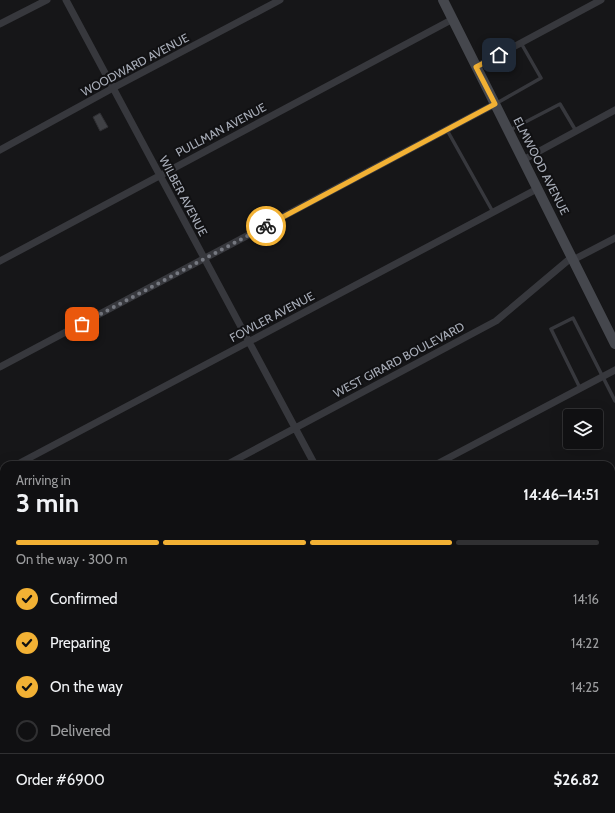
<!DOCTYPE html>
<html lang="en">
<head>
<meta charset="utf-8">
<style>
  :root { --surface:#101012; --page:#19191b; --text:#f1f3f6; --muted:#9c9d9f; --line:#303032; --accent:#f2b134 }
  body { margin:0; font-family:Cabin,sans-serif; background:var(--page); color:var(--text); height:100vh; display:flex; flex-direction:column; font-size:15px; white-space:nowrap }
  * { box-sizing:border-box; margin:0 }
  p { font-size:13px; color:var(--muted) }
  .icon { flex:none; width:22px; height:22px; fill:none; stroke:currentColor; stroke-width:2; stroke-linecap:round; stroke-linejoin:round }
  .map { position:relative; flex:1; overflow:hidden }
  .details { position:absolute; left:0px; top:461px; width:615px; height:352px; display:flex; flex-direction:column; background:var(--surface); border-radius:12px 12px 0 0; box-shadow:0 4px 16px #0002,0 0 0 1px var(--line) }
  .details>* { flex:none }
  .fabs { position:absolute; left:563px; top:409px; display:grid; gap:8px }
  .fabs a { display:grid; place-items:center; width:40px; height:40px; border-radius:4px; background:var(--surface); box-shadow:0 4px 16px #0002,0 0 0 1px var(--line); font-size:20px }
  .pin { position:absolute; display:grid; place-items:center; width:34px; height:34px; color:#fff; margin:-17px; border-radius:8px; box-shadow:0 2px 6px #0006 }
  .courier { position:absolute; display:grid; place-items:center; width:40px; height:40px; margin:-20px; border:3px solid #f2b134; border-radius:50%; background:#fff; color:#222; box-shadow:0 1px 5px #0007 }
  .summary em { font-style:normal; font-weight:700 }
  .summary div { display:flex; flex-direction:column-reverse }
  .summary { display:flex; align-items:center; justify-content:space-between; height:68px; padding:0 16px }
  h1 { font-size:26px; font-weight:700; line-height:30px }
  .bar { display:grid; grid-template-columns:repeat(4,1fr); gap:6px 4px; align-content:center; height:48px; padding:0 16px }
  .bar i { height:5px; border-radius:3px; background:var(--line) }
  .bar .on { background:var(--accent) }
  .bar p { grid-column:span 4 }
  .line { display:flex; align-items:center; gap:10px; padding:0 16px; border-top:1px solid var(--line) }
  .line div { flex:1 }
  ol { padding:0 16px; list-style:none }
  li { display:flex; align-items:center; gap:12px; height:44px }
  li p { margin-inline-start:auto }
  li .icon { padding:4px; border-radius:50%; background:var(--accent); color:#111; stroke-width:4 }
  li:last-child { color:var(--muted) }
  li i { width:22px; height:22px; border:2px solid var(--line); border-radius:50% }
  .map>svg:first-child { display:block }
  .building { fill:#404145; stroke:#303034 }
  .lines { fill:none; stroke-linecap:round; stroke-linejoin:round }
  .lane { stroke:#37383d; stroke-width:3.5 }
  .street { stroke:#37383d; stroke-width:7 }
  .secondary { stroke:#45474d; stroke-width:10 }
  .done { stroke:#757880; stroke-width:4; stroke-dasharray:0 7.2 }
  .route { stroke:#f2b134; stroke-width:5 }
  .labels { text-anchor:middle; stroke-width:4; stroke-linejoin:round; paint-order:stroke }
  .street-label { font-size:12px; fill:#a8adb8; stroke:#111113 }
</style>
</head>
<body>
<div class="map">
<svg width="615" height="813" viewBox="0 0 615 813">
  <rect width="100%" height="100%" fill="#161618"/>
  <path class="building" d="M 100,113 L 108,127 L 100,131 L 93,117 Z"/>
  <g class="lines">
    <path class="lane" d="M 497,103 L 541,78 L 521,43
      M 447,130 L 493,212
      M 510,130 L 560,104 L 576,131
      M 580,388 L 551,329 L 573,318 L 615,401
      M 611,739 L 615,737"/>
    <path class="street" d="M 66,0 L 315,465
      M 0,24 L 47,0
      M 476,67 L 601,0
      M 0,150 L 113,88 L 280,0
      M 523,160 L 615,110
      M 573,260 L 615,238
      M 0,261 L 453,19
      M 0,367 L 495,104
      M 16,465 L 537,189
      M 226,465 L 496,321 L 572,257
      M 435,465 L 615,370
      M 0,474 L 4,471
      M 611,480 L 615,478
      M 0,585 L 4,583
      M 611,595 L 615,593
      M 0,697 L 4,694
      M 611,717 L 615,715
      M 0,802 L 4,800
      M 507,809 L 509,813
      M 198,813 L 206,809
      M 429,813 L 437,809"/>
    <path class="secondary" d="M 443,0 L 615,344"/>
  </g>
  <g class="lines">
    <path class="done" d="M 82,324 L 266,226"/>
    <path class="route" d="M 266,226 L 495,104 L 476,67 L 499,55"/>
  </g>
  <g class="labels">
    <g class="street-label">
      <text transform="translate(135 65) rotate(-28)" y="4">WOODWARD AVENUE</text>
      <text transform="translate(221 130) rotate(-28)" y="4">PULLMAN AVENUE</text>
      <text transform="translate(541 166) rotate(63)" y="4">ELMWOOD AVENUE</text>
      <text transform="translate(183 196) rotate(62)" y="4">WILBER AVENUE</text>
      <text transform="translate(272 317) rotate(-28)" y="4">FOWLER AVENUE</text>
      <text transform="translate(399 360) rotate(-28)" y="4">WEST GIRARD BOULEVARD</text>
    </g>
  </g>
</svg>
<div class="fabs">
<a><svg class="icon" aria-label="layers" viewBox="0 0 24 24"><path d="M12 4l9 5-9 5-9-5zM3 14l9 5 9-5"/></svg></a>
</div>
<div class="pin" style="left:82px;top:324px;background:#ea580c"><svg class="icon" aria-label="bag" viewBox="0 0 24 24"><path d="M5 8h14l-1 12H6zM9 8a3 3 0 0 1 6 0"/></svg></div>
<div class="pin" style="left:499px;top:55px;background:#1f2937"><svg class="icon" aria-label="home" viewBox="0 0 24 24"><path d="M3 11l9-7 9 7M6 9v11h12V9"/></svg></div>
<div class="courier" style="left:266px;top:226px"><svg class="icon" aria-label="bike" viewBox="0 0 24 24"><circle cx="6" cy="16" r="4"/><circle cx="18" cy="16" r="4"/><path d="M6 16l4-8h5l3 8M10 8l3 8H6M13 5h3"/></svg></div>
<section class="details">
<div class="summary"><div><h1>3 min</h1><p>Arriving in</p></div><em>14:46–14:51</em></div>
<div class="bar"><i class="on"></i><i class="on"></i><i class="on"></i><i></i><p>On the way · 300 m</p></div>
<ol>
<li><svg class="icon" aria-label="check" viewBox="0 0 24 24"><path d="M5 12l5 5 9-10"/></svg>Confirmed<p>14:16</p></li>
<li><svg class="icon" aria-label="check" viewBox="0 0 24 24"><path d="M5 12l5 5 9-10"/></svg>Preparing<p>14:22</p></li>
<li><svg class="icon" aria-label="check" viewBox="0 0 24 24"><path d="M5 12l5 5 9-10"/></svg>On the way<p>14:25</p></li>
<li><i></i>Delivered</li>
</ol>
<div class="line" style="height:52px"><div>Order #6900</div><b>$26.82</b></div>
</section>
</div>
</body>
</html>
